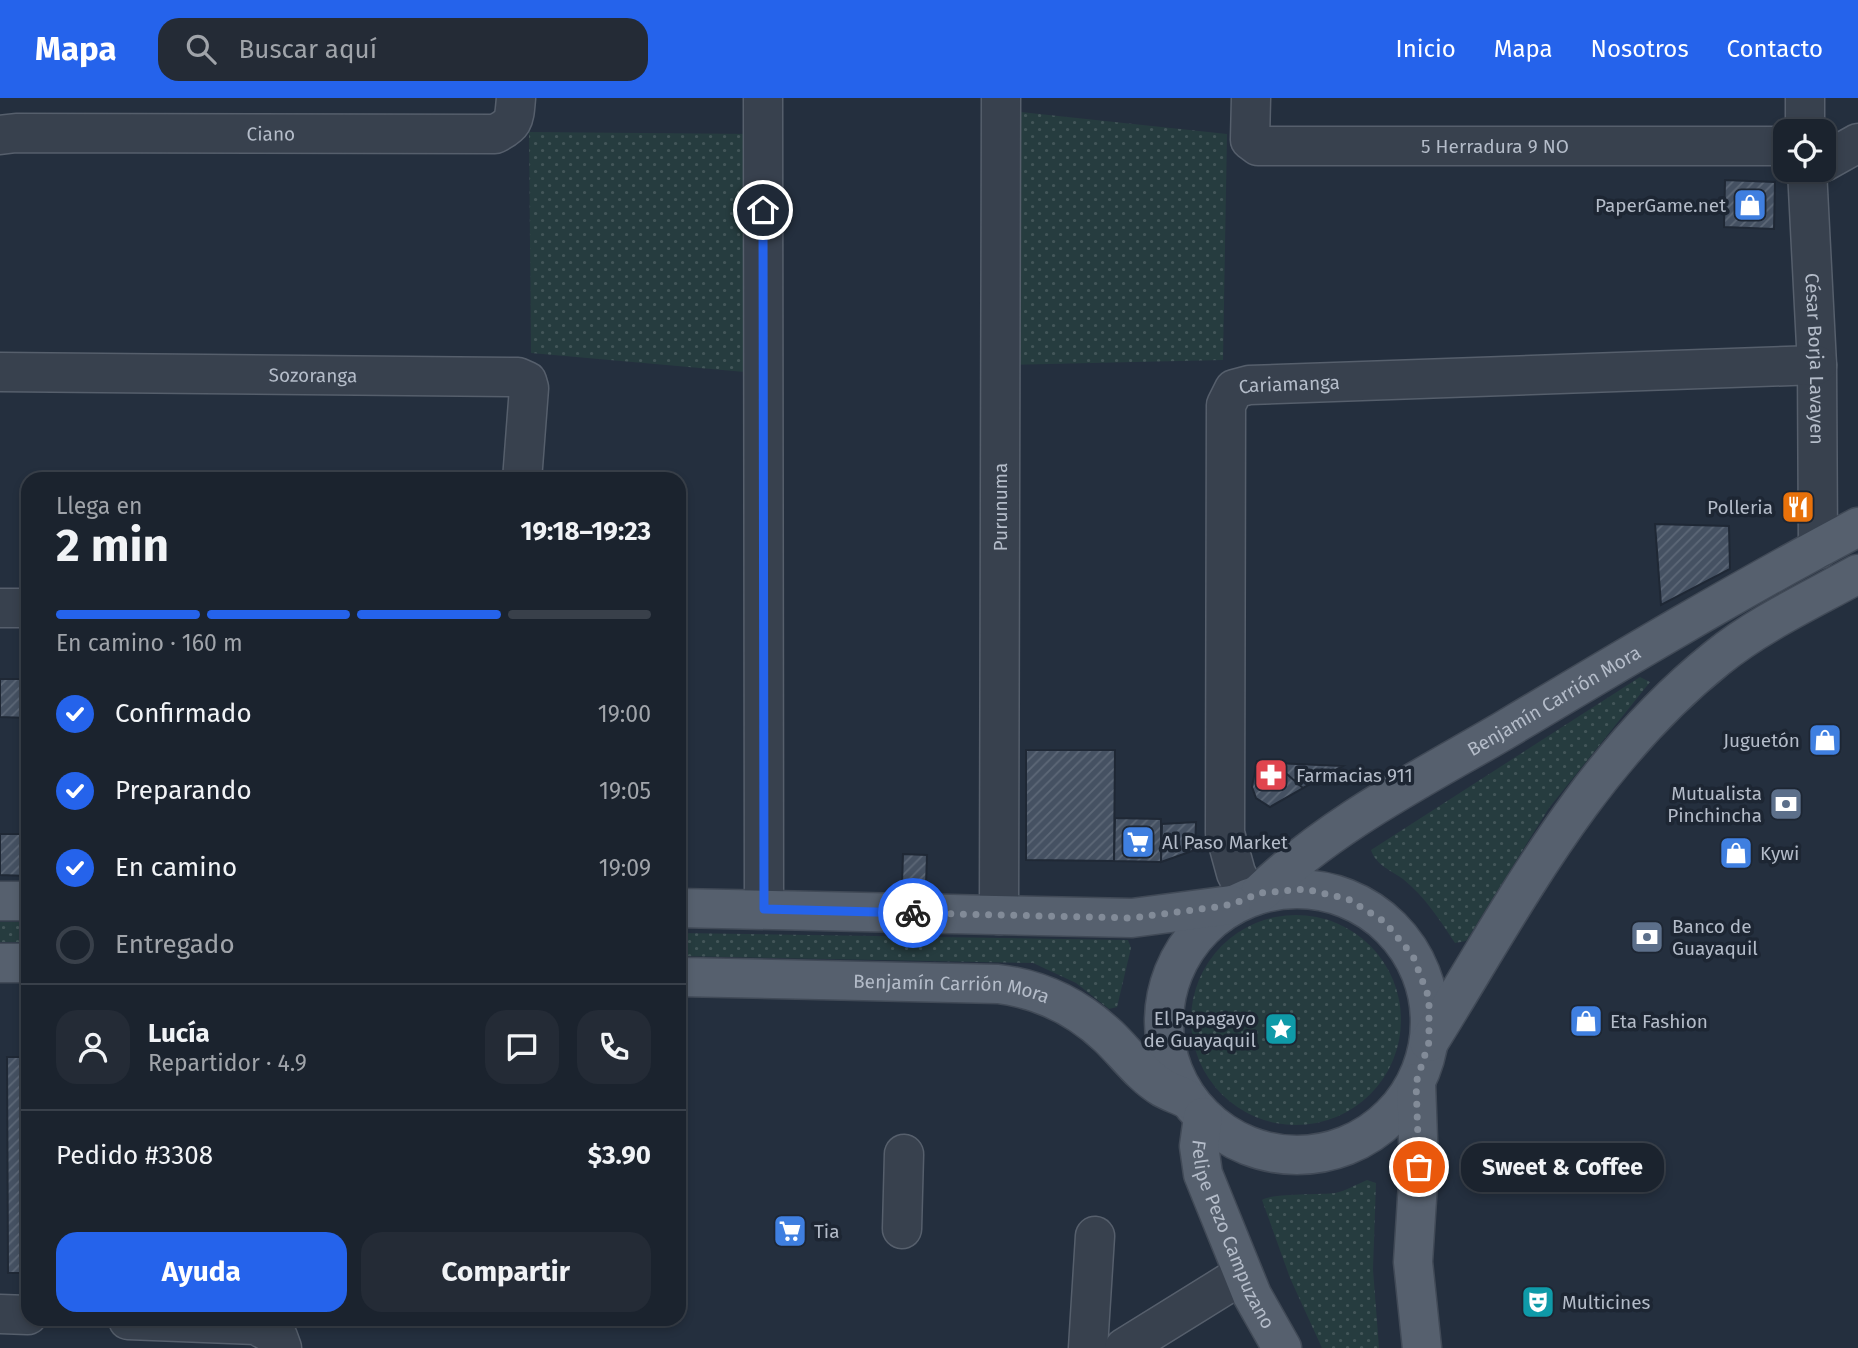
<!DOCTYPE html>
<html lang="es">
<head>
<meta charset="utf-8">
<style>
  :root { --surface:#1b232e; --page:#242b36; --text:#f1f3f6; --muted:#a0a4aa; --line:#39404a; --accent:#2563eb }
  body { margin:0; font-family:"Fira Sans",sans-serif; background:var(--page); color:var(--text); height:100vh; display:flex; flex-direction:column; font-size:26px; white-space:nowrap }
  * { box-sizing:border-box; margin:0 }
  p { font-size:23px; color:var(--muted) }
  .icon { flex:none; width:38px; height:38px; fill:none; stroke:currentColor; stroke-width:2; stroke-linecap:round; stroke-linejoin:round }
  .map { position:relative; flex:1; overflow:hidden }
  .side { position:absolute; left:21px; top:374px; width:665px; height:854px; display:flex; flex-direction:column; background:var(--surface); border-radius:21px; box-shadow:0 4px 10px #0003,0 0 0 2px var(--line) }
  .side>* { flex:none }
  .buttons { position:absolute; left:1773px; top:21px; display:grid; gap:14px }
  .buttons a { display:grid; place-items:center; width:63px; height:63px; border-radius:14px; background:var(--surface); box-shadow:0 4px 10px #0003,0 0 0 2px var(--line); font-size:35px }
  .pin { position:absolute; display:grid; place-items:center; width:60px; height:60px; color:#fff; margin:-30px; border:4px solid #fff; border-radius:50%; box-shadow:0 2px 7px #0007 }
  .courier { position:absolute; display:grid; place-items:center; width:70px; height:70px; margin:-35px; border:5px solid #2563eb; border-radius:50%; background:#fff; color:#222; box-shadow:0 2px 9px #0007 }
  .bubble { position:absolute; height:49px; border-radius:21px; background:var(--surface); box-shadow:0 4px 10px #0003,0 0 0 2px var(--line); font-size:23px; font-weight:700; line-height:49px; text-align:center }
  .overview em { font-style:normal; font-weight:700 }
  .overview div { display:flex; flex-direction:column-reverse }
  .overview { display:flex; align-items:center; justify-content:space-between; height:119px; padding:0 35px }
  h1 { font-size:46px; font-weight:700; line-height:52px }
  .bar { display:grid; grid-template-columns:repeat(4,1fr); gap:10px 7px; align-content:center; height:84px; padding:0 35px }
  .bar i { height:9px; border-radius:5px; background:var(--line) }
  .bar .on { background:var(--accent) }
  .bar p { grid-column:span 4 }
  .line { display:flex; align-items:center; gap:18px; padding:0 35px; border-top:2px solid var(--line) }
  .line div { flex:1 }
  .round { display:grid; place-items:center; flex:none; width:74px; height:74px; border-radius:21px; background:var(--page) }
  ol { padding:0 35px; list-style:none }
  li { display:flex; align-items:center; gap:21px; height:77px }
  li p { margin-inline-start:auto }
  li .icon { padding:7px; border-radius:50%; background:var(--accent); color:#fff; stroke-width:4 }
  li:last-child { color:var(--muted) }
  li i { width:38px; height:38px; border:4px solid var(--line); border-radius:50% }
  .button { display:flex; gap:14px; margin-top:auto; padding:14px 35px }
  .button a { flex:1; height:80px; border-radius:21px; background:var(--accent); color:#fff; font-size:28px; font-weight:700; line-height:80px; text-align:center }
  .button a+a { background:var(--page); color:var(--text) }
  header { display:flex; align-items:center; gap:42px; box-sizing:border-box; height:98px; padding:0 35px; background:var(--accent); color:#fff }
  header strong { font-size:33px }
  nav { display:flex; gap:38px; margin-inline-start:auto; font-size:24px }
  .search { width:490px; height:63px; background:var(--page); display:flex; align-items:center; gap:18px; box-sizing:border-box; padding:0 24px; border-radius:21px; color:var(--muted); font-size:26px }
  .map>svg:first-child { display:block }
  .park { fill:url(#park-dots) }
  .building { fill:url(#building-hatch); stroke:#1f2835; stroke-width:2 }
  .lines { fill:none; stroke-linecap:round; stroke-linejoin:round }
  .minor-casing { stroke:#565f6c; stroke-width:41 }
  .major-casing { stroke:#414a57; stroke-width:41 }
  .minor { stroke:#38414e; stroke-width:38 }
  .major { stroke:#56606e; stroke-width:38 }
  .done { stroke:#828b98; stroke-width:7; stroke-dasharray:0 12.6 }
  .route { stroke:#2563eb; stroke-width:9 }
  .labels { text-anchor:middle; stroke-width:7; stroke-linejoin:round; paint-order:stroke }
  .street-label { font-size:19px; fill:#b4bcc9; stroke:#1d2633 }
  .poi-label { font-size:19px; fill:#b4bcc9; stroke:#1d2633; text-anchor:start }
</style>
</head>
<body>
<header>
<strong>Mapa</strong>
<div class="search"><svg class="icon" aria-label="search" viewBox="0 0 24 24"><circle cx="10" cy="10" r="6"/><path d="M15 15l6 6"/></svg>Buscar aquí</div>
<nav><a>Inicio</a><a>Mapa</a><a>Nosotros</a><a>Contacto</a></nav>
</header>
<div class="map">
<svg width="1858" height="1250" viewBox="0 0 1858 1250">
  <defs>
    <pattern id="park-dots" width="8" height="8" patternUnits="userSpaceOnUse" patternTransform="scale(1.75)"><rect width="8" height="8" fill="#263c3f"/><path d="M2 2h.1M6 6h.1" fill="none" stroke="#435659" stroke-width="1.8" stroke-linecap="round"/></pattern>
    <pattern id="building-hatch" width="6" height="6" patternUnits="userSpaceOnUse" patternTransform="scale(1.75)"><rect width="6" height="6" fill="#455162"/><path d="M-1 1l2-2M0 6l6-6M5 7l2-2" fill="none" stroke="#5d6877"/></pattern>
  </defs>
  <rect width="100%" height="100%" fill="#242f3e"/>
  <path class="park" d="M 1011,13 L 1227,36 L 1223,262 L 1007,267 Z
    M 529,34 L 758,36 L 756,275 L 531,255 Z
    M 1640,579 L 1650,584 L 1549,710 L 1466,843 L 1455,845 C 1440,822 1425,799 1403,781 C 1390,772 1376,767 1371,752 Z
    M1191 922a105 105 0 1 1 210 0a105 105 0 1 1-210 0Z
    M 0,824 L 28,824 L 28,844 L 0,844 Z
    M 679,835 L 1128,842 L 1131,850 L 1117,909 L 1109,911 L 1076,885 L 1033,865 L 679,858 Z
    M 1367,1082 L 1376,1085 L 1373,1171 L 1379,1250 L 1322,1250 L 1290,1180 L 1262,1102 C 1271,1095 1320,1097 1335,1095 C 1346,1093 1357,1086 1367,1082 Z"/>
  <path class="building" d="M 1725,82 L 1775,84 L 1774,131 L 1724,129 Z
    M 1655,426 L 1729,428 L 1730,471 L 1661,507 Z
    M 0,581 L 28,581 L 28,620 L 0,619 Z
    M 1026,652 L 1115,652 L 1114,763 L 1026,762 Z
    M 1257,663 L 1274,665 L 1303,690 L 1270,709 L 1256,700 L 1252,689 Z
    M 1274,665 L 1343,668 L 1303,690 Z
    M 1115,720 L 1161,721 L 1161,764 L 1114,763 Z
    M 1196,724 L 1195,752 L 1161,764 L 1162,726 Z
    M 0,736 L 28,736 L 28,778 L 0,777 Z
    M 903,756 L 927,757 L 926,787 L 902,786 Z
    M 7,959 L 28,959 L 28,1175 L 8,1175 Z"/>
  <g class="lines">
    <defs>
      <g id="minor">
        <path d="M 763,0 L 764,811"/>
        <path id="s1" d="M 1251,0 L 1250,42 L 1258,48 L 1785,48"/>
        <path d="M 1805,0 L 1805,33"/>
        <path id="s2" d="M 0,37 L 16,35 L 495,36 C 515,26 514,22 516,0"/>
        <path d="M 1824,64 L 1858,45"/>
        <path id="s3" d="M 1807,72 L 1817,267 L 1818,451"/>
        <path id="s4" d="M 0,274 L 518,279 L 527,283 L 529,290 L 522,382"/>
        <path d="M 0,510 L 28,510"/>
        <path id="s5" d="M 1248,799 L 1236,775 L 1225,735 L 1226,307 L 1234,291 L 1249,287 L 1817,267"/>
        <path id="s6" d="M 999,817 L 1001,0"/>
        <path d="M 902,1131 L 904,1056"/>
        <path d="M 0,1216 L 28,1217"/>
        <path d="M 128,1222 L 256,1227 L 278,1239 L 282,1250"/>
        <path d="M 1088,1250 L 1095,1138"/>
        <path d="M 1124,1250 L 1243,1176"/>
      </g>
      <g id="major">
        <circle cx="1297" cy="924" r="133"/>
        <path id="s7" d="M 1260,795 C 1330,727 1419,682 1503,633 C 1620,563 1737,493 1858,429"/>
        <path d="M 0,803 L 28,803"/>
        <path d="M 679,810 L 1132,820 L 1231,807"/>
        <path d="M 0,865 L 28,865"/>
        <path id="s8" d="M 679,879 L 998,886 C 1040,891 1077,909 1108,938 C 1126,955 1141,977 1163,990 C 1170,994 1179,997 1187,1001"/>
        <path d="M 1429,944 C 1515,806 1587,664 1717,560 C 1759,526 1811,502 1858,476"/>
        <path d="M 1416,985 L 1419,1069 L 1413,1164 L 1422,1250"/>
        <path id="s9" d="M 1203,1019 L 1199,1048 L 1203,1076 L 1252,1197 L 1282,1250"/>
      </g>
    </defs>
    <use href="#minor" class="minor-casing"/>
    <use href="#major" class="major-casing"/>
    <use href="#minor" class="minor"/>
    <use href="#major" class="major"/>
  </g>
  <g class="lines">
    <path class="done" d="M 913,815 L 1132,820 L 1216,809 L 1233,806 L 1260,795 L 1305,791 L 1348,801 L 1385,824 L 1413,858 L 1429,900 L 1429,944 L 1416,985 L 1419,1069"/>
    <path class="route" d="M 763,112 L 764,811 L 913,815"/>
  </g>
  <defs>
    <symbol id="shop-square" viewBox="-11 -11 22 22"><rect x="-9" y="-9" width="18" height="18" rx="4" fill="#3f7fe0" stroke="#1d2633"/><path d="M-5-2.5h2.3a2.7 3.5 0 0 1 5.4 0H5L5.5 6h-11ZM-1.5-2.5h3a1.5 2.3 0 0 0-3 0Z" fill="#fff"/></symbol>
    <symbol id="restaurant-square" viewBox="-11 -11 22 22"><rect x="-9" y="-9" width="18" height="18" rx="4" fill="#e8710a" stroke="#1d2633"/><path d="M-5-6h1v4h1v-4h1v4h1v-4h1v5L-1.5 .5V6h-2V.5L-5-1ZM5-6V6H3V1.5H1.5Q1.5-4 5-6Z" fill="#fff"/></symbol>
    <symbol id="pharmacy-square" viewBox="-11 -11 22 22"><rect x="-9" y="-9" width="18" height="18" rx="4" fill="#e0444e" stroke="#1d2633"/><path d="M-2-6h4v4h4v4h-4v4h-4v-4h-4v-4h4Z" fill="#fff"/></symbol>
    <symbol id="bank-square" viewBox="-11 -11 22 22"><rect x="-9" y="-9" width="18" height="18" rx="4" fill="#5c6f8a" stroke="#1d2633"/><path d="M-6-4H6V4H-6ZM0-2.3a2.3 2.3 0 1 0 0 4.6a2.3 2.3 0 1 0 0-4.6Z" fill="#fff"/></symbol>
    <symbol id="supermarket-square" viewBox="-11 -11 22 22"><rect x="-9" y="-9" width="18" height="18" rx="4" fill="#3f7fe0" stroke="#1d2633"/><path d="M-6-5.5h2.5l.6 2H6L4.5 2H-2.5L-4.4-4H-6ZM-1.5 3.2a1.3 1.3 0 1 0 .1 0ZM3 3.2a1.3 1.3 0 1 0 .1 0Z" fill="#fff"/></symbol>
    <symbol id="sight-square" viewBox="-11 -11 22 22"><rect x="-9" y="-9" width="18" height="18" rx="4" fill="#0f9aa8" stroke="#1d2633"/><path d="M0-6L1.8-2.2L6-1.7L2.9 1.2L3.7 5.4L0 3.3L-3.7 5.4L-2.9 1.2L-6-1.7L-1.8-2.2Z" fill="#fff"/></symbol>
    <symbol id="theatre-square" viewBox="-11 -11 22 22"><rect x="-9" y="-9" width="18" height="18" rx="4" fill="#0f9aa8" stroke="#1d2633"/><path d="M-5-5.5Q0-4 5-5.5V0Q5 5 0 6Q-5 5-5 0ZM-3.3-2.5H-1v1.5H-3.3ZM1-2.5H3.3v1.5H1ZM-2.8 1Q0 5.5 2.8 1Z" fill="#fff"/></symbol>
  </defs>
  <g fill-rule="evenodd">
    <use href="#shop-square" x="1731" y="88" width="38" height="38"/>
    <use href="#restaurant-square" x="1779" y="390" width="38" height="38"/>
    <use href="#shop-square" x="1806" y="623" width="38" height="38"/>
    <use href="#pharmacy-square" x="1252" y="658" width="38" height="38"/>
    <use href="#bank-square" x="1767" y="687" width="38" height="38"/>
    <use href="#supermarket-square" x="1119" y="725" width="38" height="38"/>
    <use href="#shop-square" x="1717" y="736" width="38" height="38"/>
    <use href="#bank-square" x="1628" y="820" width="38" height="38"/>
    <use href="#shop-square" x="1567" y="904" width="38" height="38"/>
    <use href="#sight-square" x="1262" y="912" width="38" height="38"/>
    <use href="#supermarket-square" x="771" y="1114" width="38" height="38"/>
    <use href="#theatre-square" x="1519" y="1185" width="38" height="38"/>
  </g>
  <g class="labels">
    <g class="street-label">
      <text dy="7" stroke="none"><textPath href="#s2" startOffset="271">Ciano</textPath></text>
      <text dy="7" stroke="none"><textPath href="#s1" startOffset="289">5 Herradura 9 NO</textPath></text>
      <text dy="7" stroke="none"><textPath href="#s3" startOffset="189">César Borja Lavayen</textPath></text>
      <text dy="7" stroke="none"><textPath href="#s4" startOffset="313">Sozoranga</textPath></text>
      <text dy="7" stroke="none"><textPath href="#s5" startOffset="570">Cariamanga</textPath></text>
      <text dy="7" stroke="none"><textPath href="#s6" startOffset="408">Purunuma</textPath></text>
      <text dy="7" stroke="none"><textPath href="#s7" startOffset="352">Benjamín Carrión Mora</textPath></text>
      <text dy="7" stroke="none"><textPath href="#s8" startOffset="273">Benjamín Carrión Mora</textPath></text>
      <text dy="7" stroke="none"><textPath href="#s9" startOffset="124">Felipe Pezo Campuzano</textPath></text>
    </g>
    <g class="poi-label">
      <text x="1726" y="114" text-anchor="end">PaperGame.net</text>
      <text x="1773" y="416" text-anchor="end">Polleria</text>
      <text x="1800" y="649" text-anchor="end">Juguetón</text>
      <text x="1296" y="684">Farmacias 911</text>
      <text x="1762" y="702" text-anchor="end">Mutualista<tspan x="1762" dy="22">Pinchincha</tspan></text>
      <text x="1162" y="751">Al Paso Market</text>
      <text x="1760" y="762">Kywi</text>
      <text x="1672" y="835">Banco de<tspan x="1672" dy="22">Guayaquil</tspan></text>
      <text x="1256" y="927" text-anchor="end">El Papagayo<tspan x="1256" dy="22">de Guayaquil</tspan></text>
      <text x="1610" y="930">Eta Fashion</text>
      <text x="814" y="1140">Tia</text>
      <text x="1562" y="1211">Multicines</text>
    </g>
  </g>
</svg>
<div class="buttons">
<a><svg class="icon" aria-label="locate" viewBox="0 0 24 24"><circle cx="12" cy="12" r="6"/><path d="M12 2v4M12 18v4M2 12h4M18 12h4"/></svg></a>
</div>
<div class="pin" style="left:1419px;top:1069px;background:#ea580c"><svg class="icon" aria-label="bag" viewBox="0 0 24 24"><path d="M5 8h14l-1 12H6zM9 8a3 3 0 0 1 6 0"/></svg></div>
<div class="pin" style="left:763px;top:112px;background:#1f2937"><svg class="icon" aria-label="home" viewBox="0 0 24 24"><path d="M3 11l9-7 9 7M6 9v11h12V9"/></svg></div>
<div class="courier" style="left:913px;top:815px"><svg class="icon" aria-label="bike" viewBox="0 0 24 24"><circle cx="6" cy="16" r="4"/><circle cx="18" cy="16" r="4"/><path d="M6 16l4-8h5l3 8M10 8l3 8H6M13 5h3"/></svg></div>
<div class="bubble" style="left:1461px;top:1045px;width:203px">Sweet &amp; Coffee</div>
<section class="side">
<div class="overview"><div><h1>2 min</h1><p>Llega en</p></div><em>19:18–19:23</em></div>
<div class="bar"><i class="on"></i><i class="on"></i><i class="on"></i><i></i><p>En camino · 160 m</p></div>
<ol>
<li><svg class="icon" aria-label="check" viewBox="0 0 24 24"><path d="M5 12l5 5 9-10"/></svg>Confirmado<p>19:00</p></li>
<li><svg class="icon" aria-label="check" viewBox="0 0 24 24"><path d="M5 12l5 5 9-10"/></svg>Preparando<p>19:05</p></li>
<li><svg class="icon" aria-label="check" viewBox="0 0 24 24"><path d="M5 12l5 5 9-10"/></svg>En camino<p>19:09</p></li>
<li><i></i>Entregado</li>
</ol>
<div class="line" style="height:126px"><a class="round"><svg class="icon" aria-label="person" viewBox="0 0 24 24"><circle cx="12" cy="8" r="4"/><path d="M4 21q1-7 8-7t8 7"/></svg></a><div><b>Lucía</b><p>Repartidor · 4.9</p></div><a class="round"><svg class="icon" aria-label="chat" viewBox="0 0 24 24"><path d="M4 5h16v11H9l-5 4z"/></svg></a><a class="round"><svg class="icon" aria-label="phone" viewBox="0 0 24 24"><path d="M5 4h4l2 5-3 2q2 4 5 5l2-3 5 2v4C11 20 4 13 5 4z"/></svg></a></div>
<div class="line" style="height:91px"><div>Pedido #3308</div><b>$3.90</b></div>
<div class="button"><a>Ayuda</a><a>Compartir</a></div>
</section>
</div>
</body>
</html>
